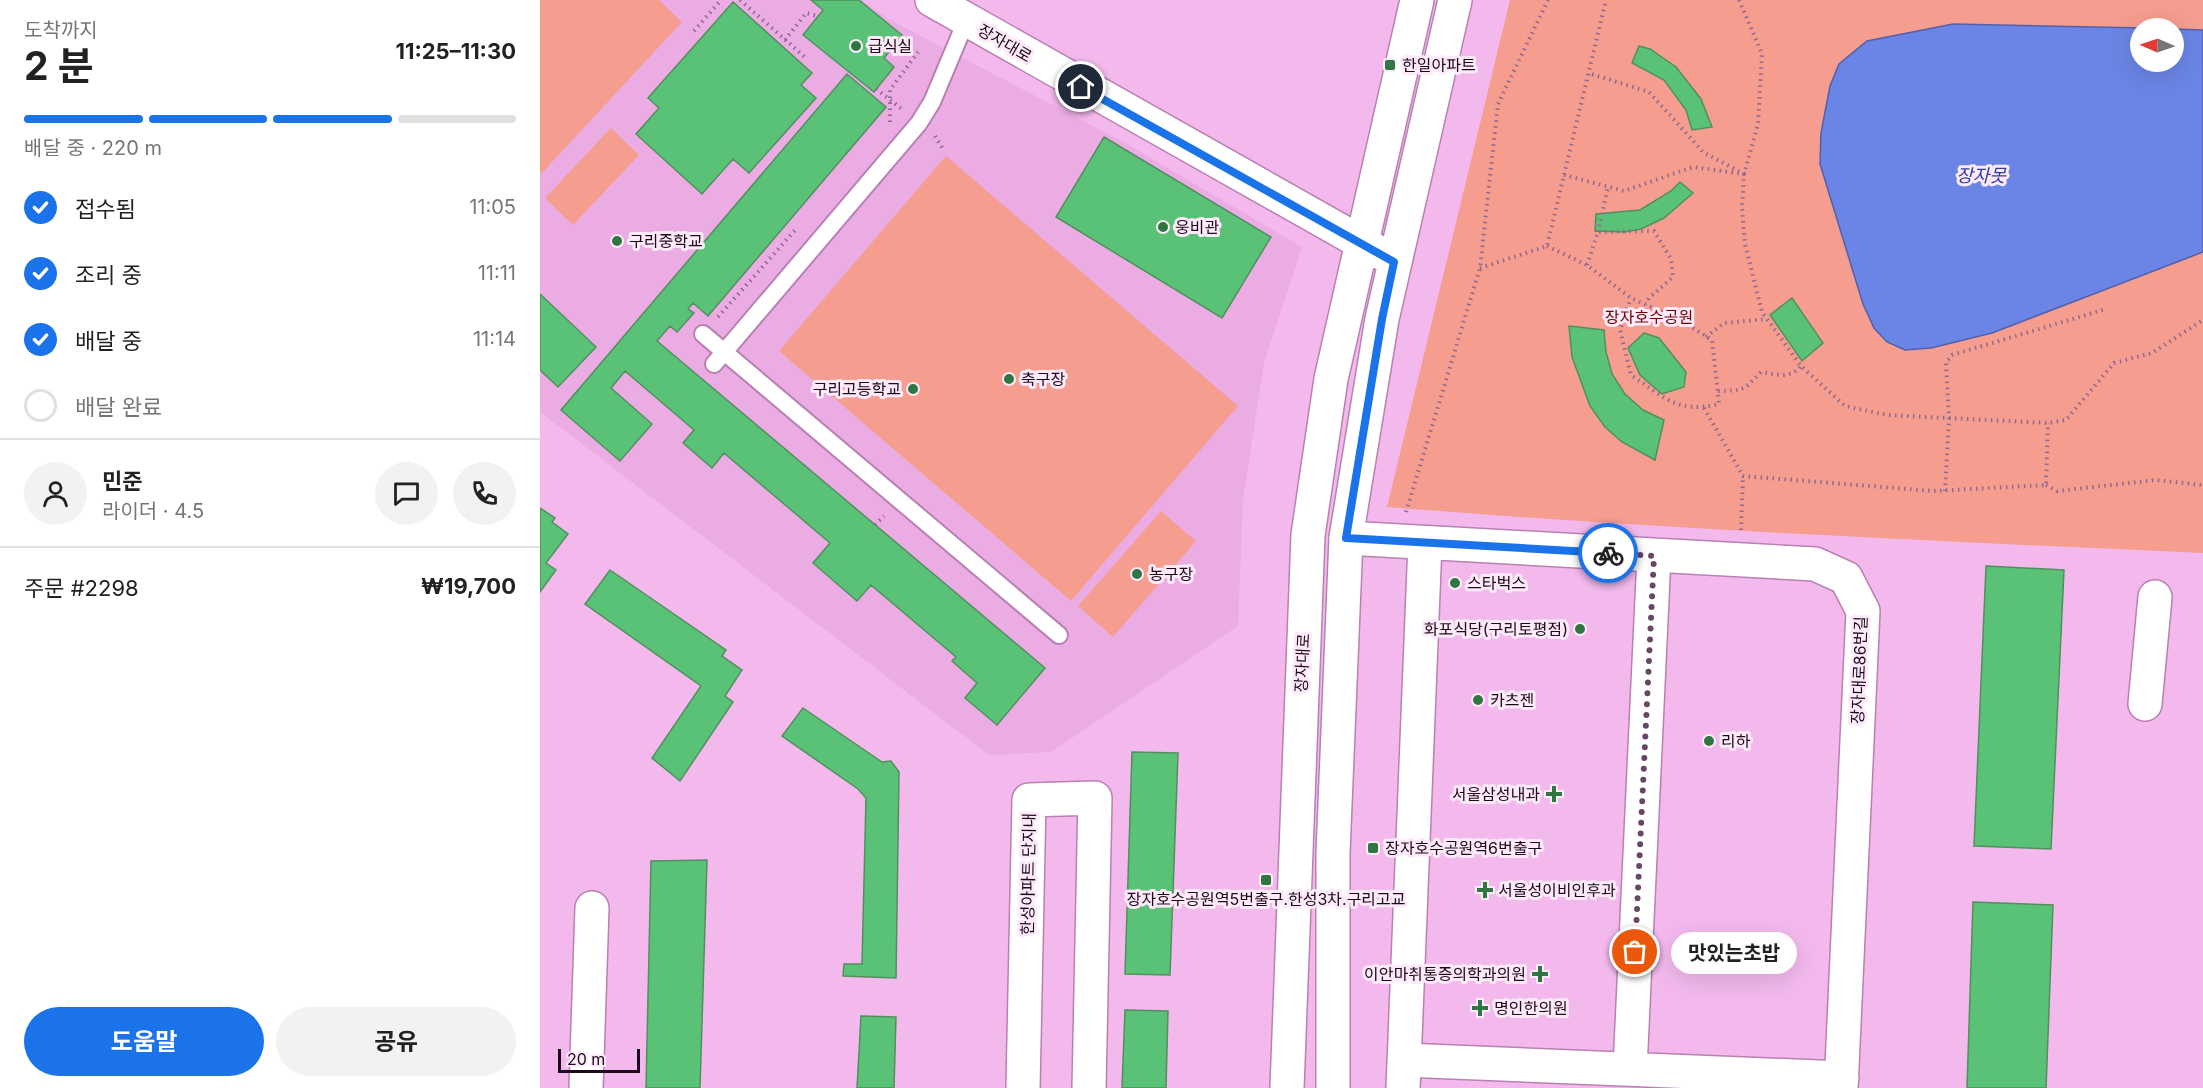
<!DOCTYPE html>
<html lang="ko">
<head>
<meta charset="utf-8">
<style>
  :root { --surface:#fff; --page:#f2f2f2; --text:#222; --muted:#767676; --line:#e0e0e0; --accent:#1a73e8 }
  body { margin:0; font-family:Inter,"Noto Sans KR",sans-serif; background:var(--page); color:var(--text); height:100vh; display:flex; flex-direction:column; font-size:22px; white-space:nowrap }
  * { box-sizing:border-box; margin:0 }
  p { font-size:20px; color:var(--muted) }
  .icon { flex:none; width:33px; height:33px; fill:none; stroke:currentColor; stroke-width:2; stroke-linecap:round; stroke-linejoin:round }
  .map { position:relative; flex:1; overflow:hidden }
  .drawer { display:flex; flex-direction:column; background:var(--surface); width:540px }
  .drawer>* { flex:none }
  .needle { width:39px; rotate:272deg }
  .buttons { position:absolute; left:1590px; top:18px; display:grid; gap:12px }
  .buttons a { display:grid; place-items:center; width:54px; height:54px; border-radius:50%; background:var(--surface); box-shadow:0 6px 24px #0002; font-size:30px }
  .scale { position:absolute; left:18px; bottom:15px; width:82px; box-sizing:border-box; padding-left:6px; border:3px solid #1d091c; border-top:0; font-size:16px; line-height:21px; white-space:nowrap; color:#1d091c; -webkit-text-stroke:4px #fceaf9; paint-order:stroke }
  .pin { position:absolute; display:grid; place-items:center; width:51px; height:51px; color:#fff; margin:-26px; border:3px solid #fff; border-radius:50%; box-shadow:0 2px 6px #0007 }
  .courier { position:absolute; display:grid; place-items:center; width:60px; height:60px; margin:-30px; border:4px solid #1a73e8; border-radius:50%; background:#fff; color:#222; box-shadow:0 2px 8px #0007 }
  .bubble { position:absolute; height:42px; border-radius:21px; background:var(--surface); box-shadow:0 6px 24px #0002; font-size:20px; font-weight:700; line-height:42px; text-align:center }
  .summary em { font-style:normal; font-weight:700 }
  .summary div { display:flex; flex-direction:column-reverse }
  .summary { display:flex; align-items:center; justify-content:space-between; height:102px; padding:0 24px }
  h1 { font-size:39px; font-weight:700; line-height:45px }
  .bar { display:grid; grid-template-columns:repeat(4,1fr); gap:9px 6px; align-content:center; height:72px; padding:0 24px }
  .bar i { height:8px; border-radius:4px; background:var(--line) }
  .bar .current { background:var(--accent) }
  .bar p { grid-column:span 4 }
  .line { display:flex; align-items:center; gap:15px; padding:0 24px; border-top:2px solid var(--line) }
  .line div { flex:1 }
  .round { display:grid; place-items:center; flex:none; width:63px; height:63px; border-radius:32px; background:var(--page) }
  ol { padding:0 24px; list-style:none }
  li { display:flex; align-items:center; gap:18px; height:66px }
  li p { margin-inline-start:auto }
  li .icon { padding:6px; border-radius:50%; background:var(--accent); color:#fff; stroke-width:4 }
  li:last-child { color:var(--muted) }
  li i { width:33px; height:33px; border:3px solid var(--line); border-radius:50% }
  .button { display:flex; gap:12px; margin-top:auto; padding:12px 24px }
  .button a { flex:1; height:69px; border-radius:36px; background:var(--accent); color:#fff; font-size:24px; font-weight:700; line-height:69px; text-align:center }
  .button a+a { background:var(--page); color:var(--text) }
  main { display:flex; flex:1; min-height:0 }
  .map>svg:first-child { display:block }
  .built { fill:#ebace4 }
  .green { fill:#f59d8f }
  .water { fill:#6a85e5; stroke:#5360a9; stroke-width:1.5 }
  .building { fill:#5ac276; stroke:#528f60; stroke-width:1.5 }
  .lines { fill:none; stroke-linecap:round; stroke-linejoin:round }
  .lane-casing { stroke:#b881b2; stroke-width:20 }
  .street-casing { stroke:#b881b2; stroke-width:36 }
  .secondary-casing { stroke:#b881b2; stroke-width:36 }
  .path { stroke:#91698e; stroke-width:4; stroke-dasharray:1.5 4.5; stroke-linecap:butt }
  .lane { stroke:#fff; stroke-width:16 }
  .street { stroke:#fff; stroke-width:33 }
  .secondary { stroke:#fff; stroke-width:33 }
  .done { stroke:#684765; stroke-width:6; stroke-dasharray:0 10.8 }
  .route { stroke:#1a73e8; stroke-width:8 }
  .poi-dot { fill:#2f7643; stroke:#fceaf9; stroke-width:2 }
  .labels { text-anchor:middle; stroke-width:6; stroke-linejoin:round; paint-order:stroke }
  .street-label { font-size:16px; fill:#1d091c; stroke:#fceaf9 }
  .poi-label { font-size:16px; fill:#1d091c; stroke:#fceaf9; text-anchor:start }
  .park-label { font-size:16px; fill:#710100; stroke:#fceaf9 }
  .water-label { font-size:18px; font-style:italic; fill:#2b3cab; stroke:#fceaf9 }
</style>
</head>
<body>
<main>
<section class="drawer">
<div class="summary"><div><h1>2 분</h1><p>도착까지</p></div><em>11:25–11:30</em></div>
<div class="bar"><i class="current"></i><i class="current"></i><i class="current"></i><i></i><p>배달 중 · 220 m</p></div>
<ol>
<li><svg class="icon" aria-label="check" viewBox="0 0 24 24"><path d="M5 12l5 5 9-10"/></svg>접수됨<p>11:05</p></li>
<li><svg class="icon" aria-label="check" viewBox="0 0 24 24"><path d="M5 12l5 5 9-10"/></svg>조리 중<p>11:11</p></li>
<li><svg class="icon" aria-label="check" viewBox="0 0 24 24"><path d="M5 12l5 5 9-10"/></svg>배달 중<p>11:14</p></li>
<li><i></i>배달 완료</li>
</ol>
<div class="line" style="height:108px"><a class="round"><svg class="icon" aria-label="person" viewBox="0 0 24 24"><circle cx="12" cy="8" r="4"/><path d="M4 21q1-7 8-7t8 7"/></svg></a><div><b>민준</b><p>라이더 · 4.5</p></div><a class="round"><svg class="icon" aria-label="chat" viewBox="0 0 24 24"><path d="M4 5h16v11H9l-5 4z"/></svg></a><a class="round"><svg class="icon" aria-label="phone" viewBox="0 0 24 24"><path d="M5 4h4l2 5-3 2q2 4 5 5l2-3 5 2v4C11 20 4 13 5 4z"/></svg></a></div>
<div class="line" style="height:78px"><div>주문 #2298</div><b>₩19,700</b></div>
<div class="button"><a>도움말</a><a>공유</a></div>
</section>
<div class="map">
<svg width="1663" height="1088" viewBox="0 0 1663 1088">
  <rect width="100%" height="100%" fill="#f3b9ed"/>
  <path class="built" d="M 0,0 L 321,0 L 350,20 L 580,140 L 762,247 L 724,363 L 703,500 L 698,626 L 511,752 L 449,755 L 0,412 Z"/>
  <path class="green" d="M 0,0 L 119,0 L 142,22 L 0,175 Z
    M 970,0 L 1663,0 L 1663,30 L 1413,24 L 1327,41 L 1290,86 L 1281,133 L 1280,164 L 1323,304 L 1334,328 L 1347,342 L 1365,350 L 1452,333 L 1663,252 L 1663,553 C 1391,541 1119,529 847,507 Z
    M 71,128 L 99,155 L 33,225 L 5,198 Z
    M 406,156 L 698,406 L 531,601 L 239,351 Z
    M 621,511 L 656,541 L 573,637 L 538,606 Z"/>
  <path class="water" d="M 1413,24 L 1604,28 L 1600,28 L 1600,62 L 1634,62 L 1634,29 L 1663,30 L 1663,252 L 1452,333 L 1391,348 L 1365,350 L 1347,342 L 1334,328 L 1323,304 L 1280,164 L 1281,133 L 1290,86 L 1299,64 L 1327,41 Z"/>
  <path class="building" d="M 271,0 L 319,0 L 362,35 L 344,58 L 354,67 L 334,92 L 263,35 L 283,10 Z
    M 193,2 L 272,73 L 261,85 L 276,98 L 209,173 L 193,159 L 162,194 L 96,134 L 119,108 L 108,98 Z
    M 1099,46 L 1110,49 L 1136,67 L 1161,99 L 1172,127 L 1152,130 L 1146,110 L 1124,80 L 1092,63 Z
    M 307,74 L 346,107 L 168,316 L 153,303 L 148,309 L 154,313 L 137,332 L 130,326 L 117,341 L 505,668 L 457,725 L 425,698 L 437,683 L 412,661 L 416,657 L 331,585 L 317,601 L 273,563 L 290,543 L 184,453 L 172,468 L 143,443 L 154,430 L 85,371 L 71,388 L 112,424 L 80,461 L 21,410 Z
    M 564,137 L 731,237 L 682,318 L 516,217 Z
    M 1140,182 L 1153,193 L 1124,218 L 1101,229 L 1085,232 L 1055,231 L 1056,214 L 1100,210 L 1131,191 Z
    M 0,294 L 56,347 L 18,387 L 0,370 Z
    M 1252,298 L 1283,343 L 1262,361 L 1230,315 Z
    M 1029,326 L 1064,330 L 1066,352 L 1072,374 L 1085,394 L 1103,410 L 1124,420 L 1115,460 L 1082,442 L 1065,427 L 1050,406 L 1032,357 Z
    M 1104,333 L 1119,338 L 1146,372 L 1144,387 L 1122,394 L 1100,375 L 1088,348 Z
    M 0,508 L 15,518 L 12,522 L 28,534 L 6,563 L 16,570 L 0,592 Z
    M 1446,566 L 1524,570 L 1511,849 L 1434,846 Z
    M 70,570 L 186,650 L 182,656 L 202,670 L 185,696 L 193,702 L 140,781 L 112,758 L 161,686 L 45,604 Z
    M 263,708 L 342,762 L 351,761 L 359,772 L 356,978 L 303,976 L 304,964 L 322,964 L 326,798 L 318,789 L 242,736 Z
    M 592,752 L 638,753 L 630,975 L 585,974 Z
    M 167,860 L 160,1088 L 106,1088 L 111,861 Z
    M 1433,902 L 1513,905 L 1506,1088 L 1427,1088 Z
    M 585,1010 L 628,1011 L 626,1088 L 582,1088 Z
    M 321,1016 L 356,1017 L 354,1088 L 317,1088 Z"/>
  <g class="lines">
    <defs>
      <path id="lane" d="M 163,334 L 519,635
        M 174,364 L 379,123 L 392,102 L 426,21"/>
      <path id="street" d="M 806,538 L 1275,564 L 1306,578 L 1323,611 L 1301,1088
        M 1605,704 L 1615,597
        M 864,1060 L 1302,1078
        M 1090,1069 L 1114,556
        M 46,1088 L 52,908
        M 483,1088 L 489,800 L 555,798 L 549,1088
        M 863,1088 L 885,543"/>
      <path id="secondary" d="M 392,0 L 840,253
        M 747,1088 L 768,535 L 791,379 L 877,0
        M 793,1088 L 793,853 L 806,538 L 842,319 L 915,0"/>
    </defs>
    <use href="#lane" class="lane-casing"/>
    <use href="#street" class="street-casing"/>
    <use href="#secondary" class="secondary-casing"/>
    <path class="path" d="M 200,0 L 267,59
      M 1199,0 L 1222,54 L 1218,124 L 1204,174 L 1202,208 L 1205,244 L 1222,312 L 1261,366 L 1305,406 L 1347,415 L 1508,423 L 1526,420 L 1574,363 L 1612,353 L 1663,320
      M 154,31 L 181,0
      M 245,40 L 266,13 L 277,16
      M 336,89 L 362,109
      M 350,122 L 350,90 L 378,52
      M 395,136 L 403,149
      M 1024,175 L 1084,191 L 1153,167 L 1204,174 L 1163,152 L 1109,92 L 1048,73
      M 1058,232 L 1068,187
      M 1007,246 L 1047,265 L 1091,298 L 1140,320 L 1172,340 L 1179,404 C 1137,414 1124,397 1091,375 L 1080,330 L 1091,298
      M 1047,265 L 1058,232 L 1114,231 L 1131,259 L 1133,277 L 1109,298 L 1106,304
      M 940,268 L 1007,246 L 1066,0
      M 178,317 L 256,229
      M 1166,337 L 1184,323 L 1227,319
      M 1178,391 C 1204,390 1202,392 1221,372 C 1236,374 1249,380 1261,366
      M 1164,408 L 1203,476 L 1393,491 L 1506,485 L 1508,423
      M 1506,485 L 1517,491 L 1616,480 L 1663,485
      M 1405,491 L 1409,419 L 1406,363 L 1412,355 L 1566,309
      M 866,512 L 940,268 L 958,104 L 1008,0
      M 335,525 L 344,516
      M 1201,530 L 1203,476"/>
    <use href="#lane" class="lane"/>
    <use href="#street" class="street"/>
    <use href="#secondary" class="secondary"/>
  </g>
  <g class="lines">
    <path class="done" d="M 1068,553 L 1114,556 L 1095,952"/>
    <path class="route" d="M 541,87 L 854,262 L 842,319 L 806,538 L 1068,553"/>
  </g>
  <g class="poi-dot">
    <circle cx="316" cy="46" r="6"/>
    <rect x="844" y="59" width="12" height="12" rx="3"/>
    <circle cx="623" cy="227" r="6"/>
    <circle cx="77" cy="241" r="6"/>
    <circle cx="469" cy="379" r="6"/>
    <circle cx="373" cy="389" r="6"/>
    <circle cx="597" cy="574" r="6"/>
    <circle cx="915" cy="583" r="6"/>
    <circle cx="1040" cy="629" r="6"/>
    <circle cx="938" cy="700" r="6"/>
    <circle cx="1169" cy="741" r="6"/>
    <path d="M1011 785h6v6h6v6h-6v6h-6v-6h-6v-6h6z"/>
    <rect x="827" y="842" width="12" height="12" rx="3"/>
    <rect x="720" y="874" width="12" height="12" rx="3"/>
    <path d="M942 881h6v6h6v6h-6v6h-6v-6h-6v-6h6z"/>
    <path d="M997 965h6v6h6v6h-6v6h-6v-6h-6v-6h6z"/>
    <path d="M937 999h6v6h6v6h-6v6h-6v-6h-6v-6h6z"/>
  </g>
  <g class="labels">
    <g class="street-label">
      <text transform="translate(465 43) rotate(30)" y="6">장자대로</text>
      <text transform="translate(762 663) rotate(-87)" y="6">장자대로</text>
      <text transform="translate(1319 670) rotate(-88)" y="6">장자대로86번길</text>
      <text transform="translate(488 874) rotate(-89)" y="6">한성아파트 단지내</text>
    </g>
    <g class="poi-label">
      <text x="328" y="52">급식실</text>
      <text x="862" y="71">한일아파트</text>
      <text x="635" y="233">웅비관</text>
      <text x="89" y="247">구리중학교</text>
      <text x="481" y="385">축구장</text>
      <text x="361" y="395" text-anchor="end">구리고등학교</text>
      <text x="609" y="580">농구장</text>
      <text x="927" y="589">스타벅스</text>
      <text x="1028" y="635" text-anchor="end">화포식당(구리토평점)</text>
      <text x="950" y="706">카츠젠</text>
      <text x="1181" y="747">리하</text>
      <text x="1000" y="800" text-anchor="end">서울삼성내과</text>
      <text x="845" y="854">장자호수공원역6번출구</text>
      <text x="958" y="896">서울성이비인후과</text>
      <text x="726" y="905" text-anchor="middle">장자호수공원역5번출구.한성3차.구리고교</text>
      <text x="986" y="980" text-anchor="end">이안마취통증의학과의원</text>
      <text x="954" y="1014">명인한의원</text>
    </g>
    <g class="park-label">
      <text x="1109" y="323">장자호수공원</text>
    </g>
    <g class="water-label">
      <text x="1441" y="182">장자못</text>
    </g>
  </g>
</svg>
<div class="buttons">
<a><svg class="needle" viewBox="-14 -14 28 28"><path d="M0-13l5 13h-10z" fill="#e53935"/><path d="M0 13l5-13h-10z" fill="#767676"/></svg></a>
</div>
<div class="scale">20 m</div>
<div class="pin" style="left:1095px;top:952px;background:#ea580c"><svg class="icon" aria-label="bag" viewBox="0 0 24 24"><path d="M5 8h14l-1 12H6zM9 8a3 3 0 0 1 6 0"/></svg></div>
<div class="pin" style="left:541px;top:87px;background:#1f2937"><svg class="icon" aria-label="home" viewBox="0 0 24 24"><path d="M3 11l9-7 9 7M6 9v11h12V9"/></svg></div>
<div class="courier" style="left:1068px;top:553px"><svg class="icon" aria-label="bike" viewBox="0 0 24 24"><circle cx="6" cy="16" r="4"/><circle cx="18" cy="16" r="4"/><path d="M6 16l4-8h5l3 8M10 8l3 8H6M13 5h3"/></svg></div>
<div class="bubble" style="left:1131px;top:932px;width:126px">맛있는초밥</div>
</div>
</main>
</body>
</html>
